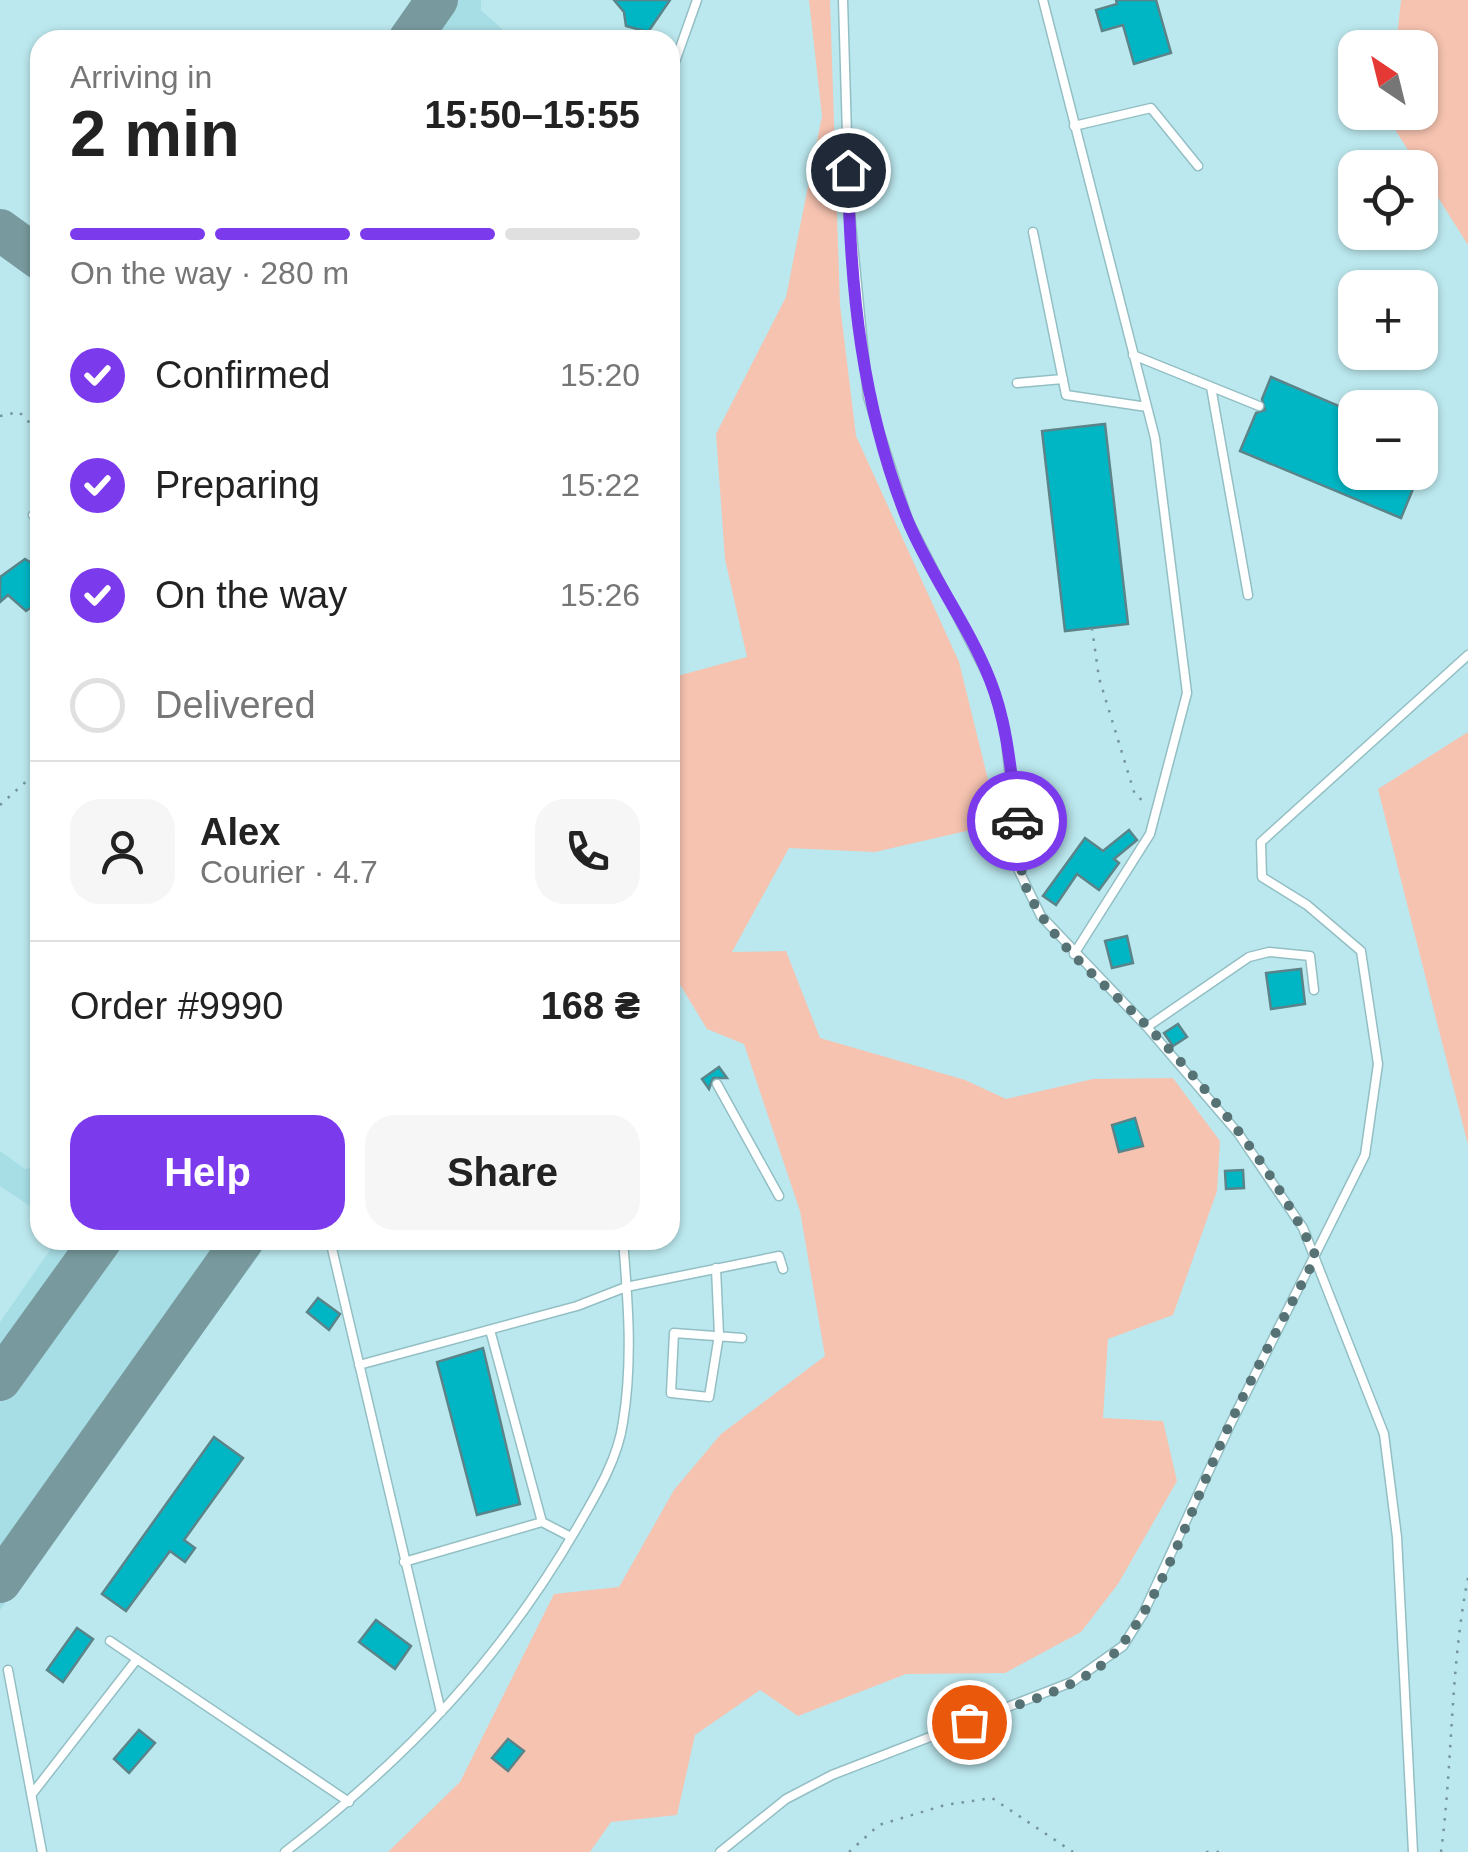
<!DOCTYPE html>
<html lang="en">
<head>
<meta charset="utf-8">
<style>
  :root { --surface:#fff; --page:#f6f6f6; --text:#222; --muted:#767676; --line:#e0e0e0; --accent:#7c3aed }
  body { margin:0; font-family:Helvetica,sans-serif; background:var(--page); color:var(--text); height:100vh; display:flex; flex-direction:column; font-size:38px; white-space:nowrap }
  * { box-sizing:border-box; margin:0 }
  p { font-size:32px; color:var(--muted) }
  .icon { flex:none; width:55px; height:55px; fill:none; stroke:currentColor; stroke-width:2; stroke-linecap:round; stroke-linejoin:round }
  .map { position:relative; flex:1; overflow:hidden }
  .panel { position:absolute; left:30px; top:30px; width:650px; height:1220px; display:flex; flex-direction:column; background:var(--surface); border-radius:30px; box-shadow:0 2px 8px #0004 }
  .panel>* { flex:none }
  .needle { width:65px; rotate:325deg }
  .tools { position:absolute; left:1338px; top:30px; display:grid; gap:20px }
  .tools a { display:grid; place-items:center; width:100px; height:100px; border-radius:20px; background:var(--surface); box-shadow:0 2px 8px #0004; font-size:50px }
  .pin { position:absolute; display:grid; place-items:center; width:85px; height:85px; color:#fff; margin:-42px; border:5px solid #fff; border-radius:50%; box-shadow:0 2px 10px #0007 }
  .courier { position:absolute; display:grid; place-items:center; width:100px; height:100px; margin:-50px; border:8px solid #7c3aed; border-radius:50%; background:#fff; color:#222; box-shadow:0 2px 12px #0007 }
  .summary em { font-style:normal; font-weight:600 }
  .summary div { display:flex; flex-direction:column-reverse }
  .summary { display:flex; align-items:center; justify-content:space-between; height:170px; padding:0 40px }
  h1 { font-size:65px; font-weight:600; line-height:75px }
  .bar { display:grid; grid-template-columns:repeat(4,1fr); gap:15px 10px; align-content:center; height:120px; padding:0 40px }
  .bar i { height:12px; border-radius:8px; background:var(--line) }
  .bar .current { background:var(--accent) }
  .bar p { grid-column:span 4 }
  .line { display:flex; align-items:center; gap:25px; padding:0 40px; border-top:2px solid var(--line) }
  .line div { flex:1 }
  .round { display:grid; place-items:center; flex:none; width:105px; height:105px; border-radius:30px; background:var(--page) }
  ol { padding:0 40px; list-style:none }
  li { display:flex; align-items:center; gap:30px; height:110px }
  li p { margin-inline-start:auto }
  li .icon { padding:10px; border-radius:50%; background:var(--accent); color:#fff; stroke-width:4 }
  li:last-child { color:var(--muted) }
  li i { width:55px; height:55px; border:5px solid var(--line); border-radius:50% }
  .cta { display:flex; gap:20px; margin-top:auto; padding:20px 40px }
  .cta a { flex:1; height:115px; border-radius:30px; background:var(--accent); color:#fff; font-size:40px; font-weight:600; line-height:115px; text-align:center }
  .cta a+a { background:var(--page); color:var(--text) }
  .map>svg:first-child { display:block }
  .built { fill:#a7dee5 }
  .green { fill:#f6c3b0 }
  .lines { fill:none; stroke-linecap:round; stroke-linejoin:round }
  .taxiway { stroke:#789a9e; stroke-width:42 }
  .building { fill:#00b6c5; stroke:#5a8489; stroke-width:2.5 }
  .lane-casing { stroke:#93bfc4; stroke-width:11 }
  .path { stroke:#749599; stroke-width:2.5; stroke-dasharray:2.5 8; stroke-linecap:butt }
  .lane { stroke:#fff; stroke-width:8 }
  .done { stroke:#567275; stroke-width:10; stroke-dasharray:0 18 }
  .route { stroke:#7c3aed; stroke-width:12 }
</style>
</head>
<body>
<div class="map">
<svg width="1468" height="1852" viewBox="0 0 1468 1852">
  <rect width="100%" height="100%" fill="#bbe8ee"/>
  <path class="built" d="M 455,0 L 481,0 L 481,10 L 514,40 L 426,40 Z
    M 0,1151 L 25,1169 L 40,1166 L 40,1213 L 0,1186 Z
    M 57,1240 L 270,1240 L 0,1610 L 0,1322 Z"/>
  <path class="green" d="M 809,0 L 830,0 L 840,305 L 856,436 L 959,662 L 993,800 L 988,826 L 875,852 L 789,848 L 732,952 L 786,951 L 820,1038 L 965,1080 L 1006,1099 L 1093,1079 L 1173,1078 L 1220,1141 L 1217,1191 L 1173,1315 L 1108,1339 L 1103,1418 L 1163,1421 L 1177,1481 L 1118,1584 L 1081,1632 L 1005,1673 L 906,1674 L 798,1716 L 760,1690 L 695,1735 L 677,1815 L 611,1822 L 590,1852 L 388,1852 L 460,1782 L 554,1594 L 619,1587 L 674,1490 L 721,1434 L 825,1356 L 800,1211 L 744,1044 L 707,1029 L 670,968 L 670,678 L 747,657 L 725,559 L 716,434 L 786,297 L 822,116 Z
    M 1401,0 L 1468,0 L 1468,245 L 1389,120 L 1390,113 L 1420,112 L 1420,48 L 1396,47 Z
    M 1468,732 L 1468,1145 L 1378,789 Z"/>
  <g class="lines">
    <path class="taxiway" d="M 409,40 L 437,0
      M 0,230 L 40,259
      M 0,1380 L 101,1240
      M 0,1582 L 243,1240"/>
  </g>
  <path class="building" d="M 614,0 L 670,0 L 648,32 L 626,26 L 624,12 Z
    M 1116,0 L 1156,0 L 1171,53 L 1134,64 L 1123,25 L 1102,31 L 1096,10 L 1117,4 Z
    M 1271,377 L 1355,413 L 1355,472 L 1420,472 L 1401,518 L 1240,451 L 1256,413 L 1265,410 L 1262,399 Z
    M 1105,424 L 1128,624 L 1065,631 L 1042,431 Z
    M 25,559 L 40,568 L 40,601 L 26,611 L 8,595 L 0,602 L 0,577 Z
    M 1129,830 L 1137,840 L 1114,859 L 1119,863 L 1099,890 L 1077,874 L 1056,905 L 1043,896 L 1085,838 L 1103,851 Z
    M 1127,936 L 1133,963 L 1112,968 L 1105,941 Z
    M 1301,969 L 1305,1004 L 1271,1009 L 1266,973 Z
    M 1178,1024 L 1187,1037 L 1173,1046 L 1164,1033 Z
    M 719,1067 L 727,1078 L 713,1078 L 709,1089 L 702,1079 Z
    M 1135,1118 L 1143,1146 L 1119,1152 L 1112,1125 Z
    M 1243,1170 L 1244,1188 L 1226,1189 L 1225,1171 Z
    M 318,1298 L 340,1314 L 329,1330 L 307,1312 Z
    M 483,1348 L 520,1504 L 477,1515 L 437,1362 Z
    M 214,1437 L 243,1458 L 184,1540 L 195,1548 L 185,1562 L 170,1551 L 126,1611 L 102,1594 Z
    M 376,1620 L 411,1646 L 395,1669 L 359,1642 Z
    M 77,1628 L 93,1639 L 63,1682 L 47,1670 Z
    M 139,1730 L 155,1743 L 129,1773 L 114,1759 Z
    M 508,1739 L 524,1751 L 508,1771 L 492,1758 Z"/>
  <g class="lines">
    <defs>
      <path id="lane" d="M 843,0 L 849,203 L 868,397 L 908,520 L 992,684 L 1005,729 L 1019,871 L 1041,916 L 1147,1027 L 1238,1133 L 1303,1228 L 1384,1434 L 1397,1537 L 1413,1852
        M 1043,0 L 1155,438 L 1187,693 L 1150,834 L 1074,954
        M 670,76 L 697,0
        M 1074,126 L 1151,108 L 1198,166
        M 1033,232 L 1066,395 L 1147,407
        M 1133,355 L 1259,406
        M 1017,383 L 1063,379
        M 1211,387 L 1248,595
        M 33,515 L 40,520
        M 1147,1027 L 1249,957 L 1269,952 L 1310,956 L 1314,990
        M 717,1084 L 779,1196
        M 330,1240 L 441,1712
        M 716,1268 L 719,1335 L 709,1397 L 671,1393 L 674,1333 L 742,1338
        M 359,1365 L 577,1306 L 626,1287 L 779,1256 L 783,1269
        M 542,1522 L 571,1537
        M 404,1562 L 542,1522 L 490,1330
        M 110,1641 L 349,1802
        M 8,1670 L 42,1852
        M 32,1794 L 137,1659
        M 285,1852 C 407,1758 500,1661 578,1526 C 596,1495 618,1459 623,1422 C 633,1361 628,1301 623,1240
        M 720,1852 L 786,1799 L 832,1775 L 1072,1682 L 1123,1646 L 1143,1614 L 1230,1425 L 1365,1155 L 1378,1064 L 1361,951 L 1307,905 L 1262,877 L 1261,842 L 1468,655"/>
    </defs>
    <use href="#lane" class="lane-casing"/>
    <path class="path" d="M 0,416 L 19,412 L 40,433
      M 1092,628 L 1099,678 L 1135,795 L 1147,804
      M 0,805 L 40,769
      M 849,1852 L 879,1825 L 945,1805 L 992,1798 L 1073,1852
      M 1206,1852 L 1222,1852
      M 1441,1852 C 1453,1761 1450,1668 1468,1578"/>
    <use href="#lane" class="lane"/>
  </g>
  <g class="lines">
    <path class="done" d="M 969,1722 C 1012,1705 1067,1693 1103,1664 C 1156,1620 1197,1493 1228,1428 C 1255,1370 1286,1314 1316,1257 C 1276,1171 1209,1089 1143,1022 C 1104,983 1055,946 1030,896 C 1017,871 1021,848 1017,821"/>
    <path class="route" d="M 848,170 C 850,289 862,406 907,519 C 930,575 968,624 990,680 C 1008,725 1011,774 1017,821"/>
  </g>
</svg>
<div class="tools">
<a><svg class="needle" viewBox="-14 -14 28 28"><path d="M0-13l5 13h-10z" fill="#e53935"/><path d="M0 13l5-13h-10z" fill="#767676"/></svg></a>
<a><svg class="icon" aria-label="locate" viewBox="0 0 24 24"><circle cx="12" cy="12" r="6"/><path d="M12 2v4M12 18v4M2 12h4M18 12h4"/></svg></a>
<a>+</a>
<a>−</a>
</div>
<div class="pin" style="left:969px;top:1722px;background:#ea580c"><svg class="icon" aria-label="bag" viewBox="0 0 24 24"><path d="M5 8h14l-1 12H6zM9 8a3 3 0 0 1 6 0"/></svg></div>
<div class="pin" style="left:848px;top:170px;background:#1f2937"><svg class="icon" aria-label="home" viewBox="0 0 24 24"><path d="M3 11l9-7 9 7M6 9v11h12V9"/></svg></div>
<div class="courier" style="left:1017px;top:821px"><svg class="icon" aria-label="car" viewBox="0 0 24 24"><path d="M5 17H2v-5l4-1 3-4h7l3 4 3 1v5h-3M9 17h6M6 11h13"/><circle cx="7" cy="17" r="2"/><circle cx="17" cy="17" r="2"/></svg></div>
<section class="panel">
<div class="summary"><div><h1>2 min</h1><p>Arriving in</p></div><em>15:50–15:55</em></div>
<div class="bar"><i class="current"></i><i class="current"></i><i class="current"></i><i></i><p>On the way · 280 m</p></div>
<ol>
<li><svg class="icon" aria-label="check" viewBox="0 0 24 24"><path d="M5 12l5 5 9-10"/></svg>Confirmed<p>15:20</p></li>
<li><svg class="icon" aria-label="check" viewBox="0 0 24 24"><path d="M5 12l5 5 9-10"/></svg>Preparing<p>15:22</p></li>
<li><svg class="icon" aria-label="check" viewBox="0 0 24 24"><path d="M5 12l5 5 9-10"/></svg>On the way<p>15:26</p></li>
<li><i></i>Delivered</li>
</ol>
<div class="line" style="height:180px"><a class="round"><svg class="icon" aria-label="person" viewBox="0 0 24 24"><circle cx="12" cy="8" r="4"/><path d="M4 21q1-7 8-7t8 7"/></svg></a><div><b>Alex</b><p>Courier · 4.7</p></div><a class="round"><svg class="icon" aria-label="phone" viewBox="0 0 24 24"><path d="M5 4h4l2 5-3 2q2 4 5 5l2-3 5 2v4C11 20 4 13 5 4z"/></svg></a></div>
<div class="line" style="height:130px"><div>Order #9990</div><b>168 ₴</b></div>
<div class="cta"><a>Help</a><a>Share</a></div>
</section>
</div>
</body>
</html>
